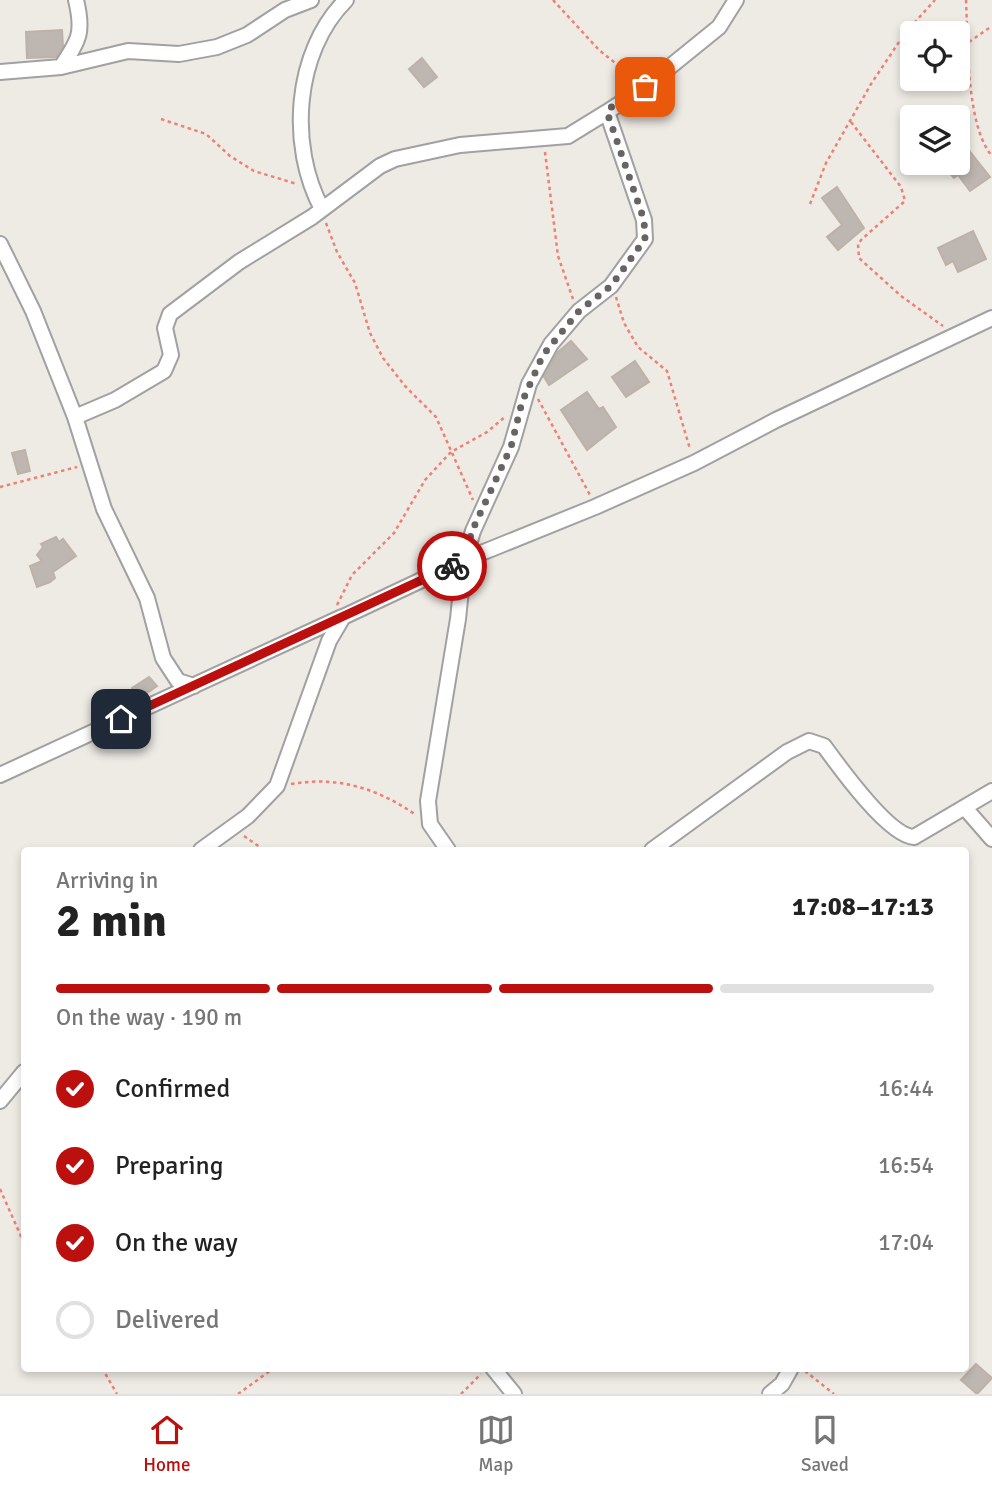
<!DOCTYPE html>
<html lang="en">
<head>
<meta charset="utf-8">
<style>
  :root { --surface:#fff; --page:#f2f2f2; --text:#222; --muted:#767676; --line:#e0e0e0; --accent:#bc100f }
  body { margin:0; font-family:Signika,sans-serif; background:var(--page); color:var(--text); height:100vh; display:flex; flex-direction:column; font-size:26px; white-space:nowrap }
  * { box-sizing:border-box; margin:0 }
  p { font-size:23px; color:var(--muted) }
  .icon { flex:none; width:38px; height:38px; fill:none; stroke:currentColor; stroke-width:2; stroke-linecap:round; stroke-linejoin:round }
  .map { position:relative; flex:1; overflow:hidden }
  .sheet { position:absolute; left:21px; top:847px; width:948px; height:525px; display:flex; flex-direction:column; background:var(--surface); border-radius:7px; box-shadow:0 4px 10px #0003 }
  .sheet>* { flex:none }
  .tools { position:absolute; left:900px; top:21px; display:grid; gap:14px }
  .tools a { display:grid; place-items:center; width:70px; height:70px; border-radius:7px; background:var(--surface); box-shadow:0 4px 10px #0003; font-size:35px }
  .pin { position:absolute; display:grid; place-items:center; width:60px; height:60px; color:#fff; margin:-30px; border-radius:14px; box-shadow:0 4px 10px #0006 }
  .courier { position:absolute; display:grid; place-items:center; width:70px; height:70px; margin:-35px; border:5px solid #bc100f; border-radius:50%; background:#fff; color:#222; box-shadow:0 2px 9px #0007 }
  .headline em { font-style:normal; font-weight:800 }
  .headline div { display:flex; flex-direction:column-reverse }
  .headline { display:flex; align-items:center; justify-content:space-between; height:119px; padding:0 35px }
  h1 { font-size:46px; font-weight:800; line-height:52px }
  .bar { display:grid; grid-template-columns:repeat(4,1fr); gap:10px 7px; align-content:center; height:84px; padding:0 35px }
  .bar i { height:9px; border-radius:5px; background:var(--line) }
  .bar .on { background:var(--accent) }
  .bar p { grid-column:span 4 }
  ol { padding:0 35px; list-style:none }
  li { display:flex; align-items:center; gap:21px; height:77px }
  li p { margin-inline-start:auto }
  li .icon { padding:7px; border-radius:50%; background:var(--accent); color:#fff; stroke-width:4 }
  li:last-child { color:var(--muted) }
  li i { width:38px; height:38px; border:4px solid var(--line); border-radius:50% }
  .menu { display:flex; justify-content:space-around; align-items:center; height:98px; border-top:2px solid var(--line); background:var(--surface); font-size:19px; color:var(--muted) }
  .menu a { display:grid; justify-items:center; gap:4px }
  .menu .on { color:var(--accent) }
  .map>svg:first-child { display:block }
  .building { fill:#beb6b1; stroke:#beb2a7; stroke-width:2 }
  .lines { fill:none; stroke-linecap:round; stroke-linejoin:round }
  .street-casing { stroke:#a1a1a1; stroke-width:18 }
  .path { stroke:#ef8173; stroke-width:2.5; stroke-dasharray:3.5 3.5; stroke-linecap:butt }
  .street { stroke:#fff; stroke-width:14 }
  .done { stroke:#666563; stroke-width:7; stroke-dasharray:0 12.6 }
  .route { stroke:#bc100f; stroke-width:9 }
</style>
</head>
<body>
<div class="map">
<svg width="992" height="1394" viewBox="0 0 992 1394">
  <rect width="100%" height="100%" fill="#eeeae4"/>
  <path class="building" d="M 62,30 L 63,46 L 56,57 L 27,58 L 26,32 Z
    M 422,58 L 437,77 L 424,87 L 409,69 Z
    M 968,149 L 990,177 L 970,191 L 958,175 L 954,178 L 946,169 L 957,163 L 957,159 Z
    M 837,187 L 864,228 L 838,250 L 827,237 L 842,225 L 822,198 Z
    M 973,231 L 986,259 L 958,272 L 953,261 L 946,265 L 938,248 Z
    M 571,341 L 587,359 L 549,385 L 544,377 L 558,352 Z
    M 635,361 L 649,382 L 626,397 L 612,377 Z
    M 587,392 L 599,409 L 603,407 L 616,427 L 587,450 L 561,410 Z
    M 25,450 L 30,471 L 18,474 L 12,453 Z
    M 56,537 L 59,542 L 63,539 L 76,556 L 53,572 L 55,578 L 50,582 L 37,587 L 30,566 L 42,561 L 37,555 L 43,547 L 41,544 Z
    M 149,677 L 157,686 L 138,699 L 132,688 Z
    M 976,1364 L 992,1378 L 977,1394 L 961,1380 Z"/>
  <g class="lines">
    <defs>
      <path id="street" d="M 61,67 C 79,40 84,33 76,0
        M 0,72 L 61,67 L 128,51 L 179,54 L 217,47 L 247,35 L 285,10 L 311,0
        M 322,209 C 288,146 294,52 346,0
        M 0,244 L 33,311 L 75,417 L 104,509 L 147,598 L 163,658 L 178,681 L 194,686
        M 75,417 L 115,400 L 164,371 L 171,355 L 165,328 L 170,314 L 239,262 L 312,217 L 380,166 L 395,159 L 460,145 L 568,136 L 607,112
        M 0,775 L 342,617
        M 965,808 L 992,839
        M 201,850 L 248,816 L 277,786 L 329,641 L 343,617 L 464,560 L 595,507 L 694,463 L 776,420 L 992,318
        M 448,850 L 430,824 L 428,801 L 458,619 L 464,560 L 473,531 L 511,447 L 529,384 L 551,344 L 579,311 L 611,286 L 645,239 L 644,220 L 607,112 L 645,87 L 719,27 L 736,0
        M 652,850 L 787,752 L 809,741 L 824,746 C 840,768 889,836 914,837 L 992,791
        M 0,1101 L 24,1072
        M 493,1368 L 514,1394
        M 770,1394 L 782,1384 L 791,1368"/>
    </defs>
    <use href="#street" class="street-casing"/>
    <path class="path" d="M 553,0 L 599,50 L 634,78
      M 966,0 C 968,41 966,126 992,156
      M 969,42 L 992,26
      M 161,119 L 206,134 L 230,156 L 254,171 L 297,184
      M 851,122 L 901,187 L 905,201 L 862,239 L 858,244 L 859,258 L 901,296 L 943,326
      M 545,152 L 558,256 L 573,299
      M 810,204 L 826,163 L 871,84 L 905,33 L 935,0
      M 326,223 L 337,252 L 355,283 L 370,333 L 383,358 L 405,386 L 436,417 L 473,500
      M 616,297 L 624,323 L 638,347 L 667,371 L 690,449
      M 538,399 L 590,495
      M 0,487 L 77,467
      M 337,605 L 352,575 L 394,533 L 425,480 L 437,467 L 451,452 L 487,432 L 506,416
      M 291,784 C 338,776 377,788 416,815
      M 244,836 L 264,850
      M 0,1189 L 24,1243
      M 102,1368 L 117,1394
      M 805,1371 L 834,1394
      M 238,1394 L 274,1368
      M 461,1394 L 481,1374"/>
    <use href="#street" class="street"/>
  </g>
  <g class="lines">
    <path class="done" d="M 452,566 L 464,560 L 472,531 L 511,447 L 522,402 L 543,355 L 579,311 L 611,286 L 645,239 L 644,220 L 607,112 L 615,103 L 645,87"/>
    <path class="route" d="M 121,719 L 452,566"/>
  </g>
</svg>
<div class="tools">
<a><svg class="icon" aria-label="locate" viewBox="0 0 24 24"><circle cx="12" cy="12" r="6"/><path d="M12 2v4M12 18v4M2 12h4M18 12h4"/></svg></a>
<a><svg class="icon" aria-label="layers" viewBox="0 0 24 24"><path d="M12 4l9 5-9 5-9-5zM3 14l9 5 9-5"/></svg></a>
</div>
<div class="pin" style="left:645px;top:87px;background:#ea580c"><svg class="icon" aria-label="bag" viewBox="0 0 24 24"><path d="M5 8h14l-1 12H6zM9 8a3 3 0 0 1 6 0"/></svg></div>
<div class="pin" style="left:121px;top:719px;background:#1f2937"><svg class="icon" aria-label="home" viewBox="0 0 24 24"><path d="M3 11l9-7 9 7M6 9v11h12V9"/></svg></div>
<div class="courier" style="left:452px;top:566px"><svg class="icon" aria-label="bike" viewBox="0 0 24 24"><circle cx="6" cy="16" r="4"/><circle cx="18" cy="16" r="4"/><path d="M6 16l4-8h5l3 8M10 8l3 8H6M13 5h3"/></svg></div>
<section class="sheet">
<div class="headline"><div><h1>2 min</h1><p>Arriving in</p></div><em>17:08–17:13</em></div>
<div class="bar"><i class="on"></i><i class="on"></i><i class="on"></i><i></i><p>On the way · 190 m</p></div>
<ol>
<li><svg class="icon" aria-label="check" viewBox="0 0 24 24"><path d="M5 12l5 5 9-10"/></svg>Confirmed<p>16:44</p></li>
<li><svg class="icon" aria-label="check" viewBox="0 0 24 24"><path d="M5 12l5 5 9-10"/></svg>Preparing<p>16:54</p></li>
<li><svg class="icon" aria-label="check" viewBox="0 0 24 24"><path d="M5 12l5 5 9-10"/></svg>On the way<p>17:04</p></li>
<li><i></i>Delivered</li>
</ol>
</section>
</div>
<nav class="menu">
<a class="on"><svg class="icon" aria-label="home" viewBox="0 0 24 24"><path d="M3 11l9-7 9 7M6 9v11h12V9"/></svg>Home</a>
<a><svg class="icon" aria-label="map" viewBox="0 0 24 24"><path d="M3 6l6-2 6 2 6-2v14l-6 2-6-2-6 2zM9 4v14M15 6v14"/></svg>Map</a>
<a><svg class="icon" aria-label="saved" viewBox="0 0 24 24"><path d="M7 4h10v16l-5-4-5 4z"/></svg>Saved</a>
</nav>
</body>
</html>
